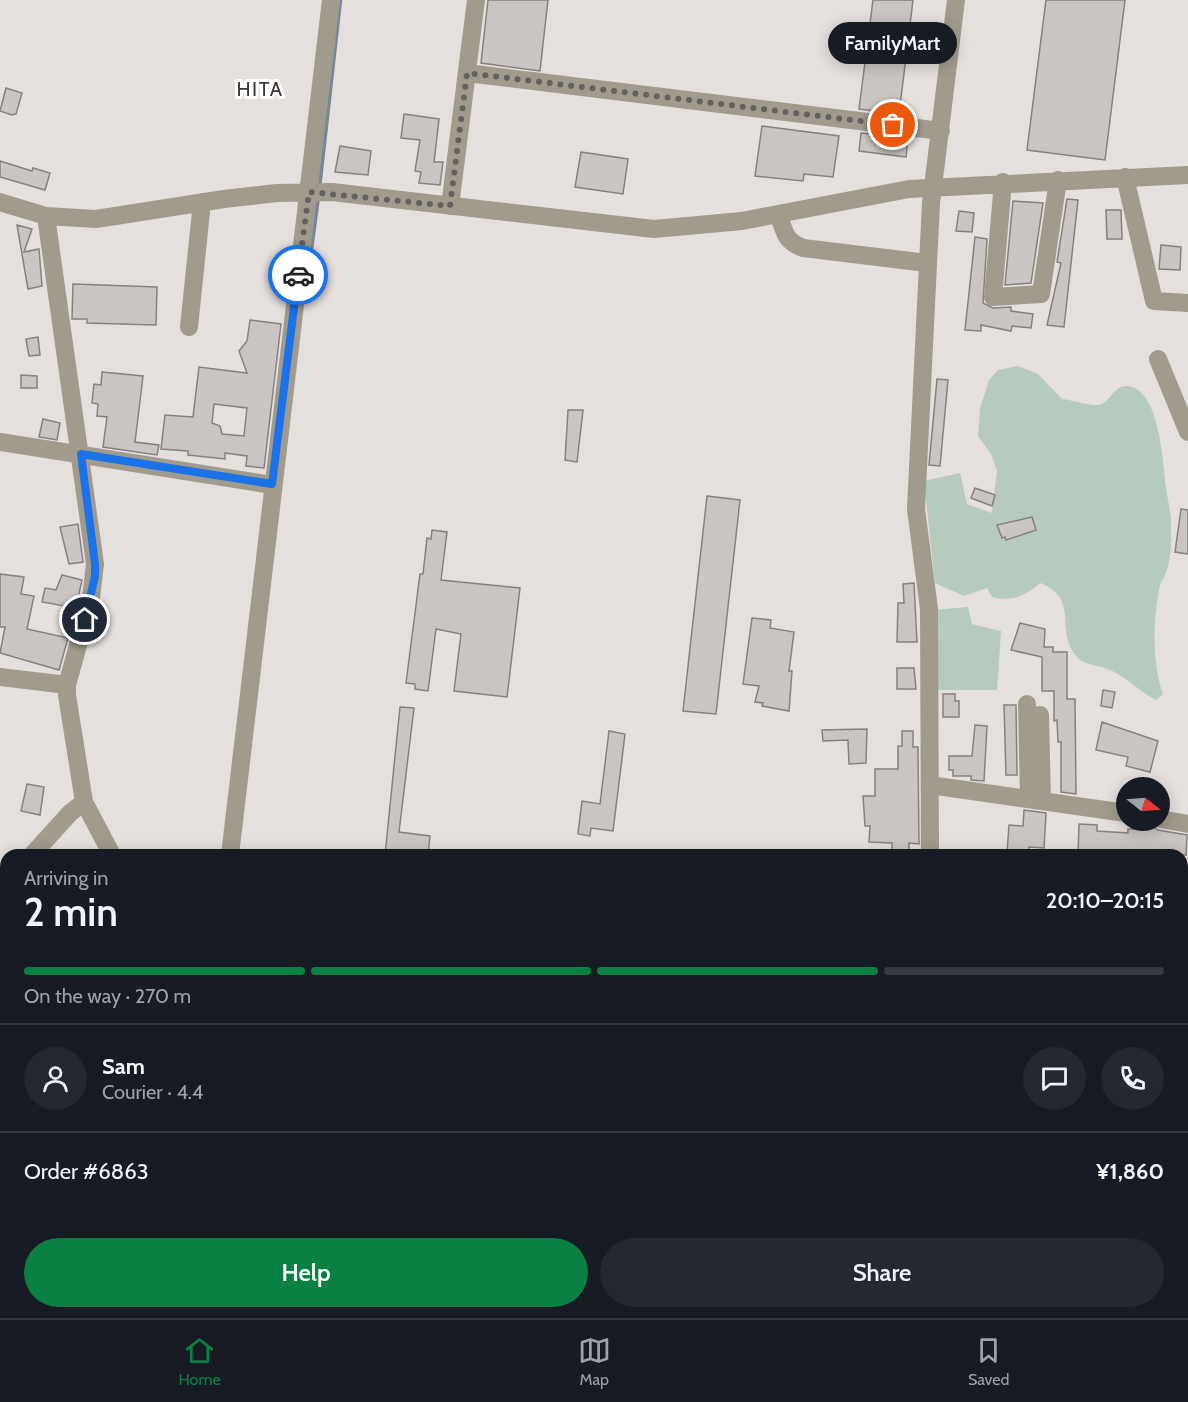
<!DOCTYPE html>
<html lang="en">
<head>
<meta charset="utf-8">
<style>
  :root { --surface:#171b24; --page:#242831; --text:#f1f3f6; --muted:#9ea1a6; --line:#363941; --accent:#0b8043 }
  body { margin:0; font-family:Cabin,sans-serif; background:var(--page); color:var(--text); height:100vh; display:flex; flex-direction:column; font-size:22px; white-space:nowrap }
  * { box-sizing:border-box; margin:0 }
  p { font-size:20px; color:var(--muted) }
  .icon { flex:none; width:33px; height:33px; fill:none; stroke:currentColor; stroke-width:2; stroke-linecap:round; stroke-linejoin:round }
  .map { position:relative; flex:1; overflow:hidden }
  .details { position:absolute; left:0px; top:849px; width:1188px; height:470px; display:flex; flex-direction:column; background:var(--surface); border-radius:18px 18px 0 0; box-shadow:0 3px 15px #0003 }
  .details>* { flex:none }
  .needle { width:39px; rotate:107deg }
  .buttons { position:absolute; left:1116px; top:777px; display:grid; gap:12px }
  .buttons a { display:grid; place-items:center; width:54px; height:54px; border-radius:50%; background:var(--surface); box-shadow:0 3px 15px #0003; font-size:30px }
  .pin { position:absolute; display:grid; place-items:center; width:51px; height:51px; color:#fff; margin:-26px; border:3px solid #fff; border-radius:50%; box-shadow:0 2px 6px #0007 }
  .courier { position:absolute; display:grid; place-items:center; width:60px; height:60px; margin:-30px; border:4px solid #1a73e8; border-radius:50%; background:#fff; color:#222; box-shadow:0 2px 8px #0007 }
  .bubble { position:absolute; height:42px; border-radius:21px; background:var(--surface); box-shadow:0 3px 15px #0003; font-size:20px; font-weight:600; line-height:42px; text-align:center }
  .headline em { font-style:normal; font-weight:600 }
  .headline div { display:flex; flex-direction:column-reverse }
  .headline { display:flex; align-items:center; justify-content:space-between; height:102px; padding:0 24px }
  h1 { font-size:39px; font-weight:600; line-height:45px }
  .bar { display:grid; grid-template-columns:repeat(4,1fr); gap:9px 6px; align-content:center; height:72px; padding:0 24px }
  .bar i { height:8px; border-radius:4px; background:var(--line) }
  .bar .current { background:var(--accent) }
  .bar p { grid-column:span 4 }
  .line { display:flex; align-items:center; gap:15px; padding:0 24px; border-top:2px solid var(--line) }
  .line div { flex:1 }
  .round { display:grid; place-items:center; flex:none; width:63px; height:63px; border-radius:32px; background:var(--page) }
  .action { display:flex; gap:12px; margin-top:auto; padding:12px 24px }
  .action a { flex:1; height:69px; border-radius:36px; background:var(--accent); color:#fff; font-size:24px; font-weight:600; line-height:69px; text-align:center }
  .action a+a { background:var(--page); color:var(--text) }
  .menu { display:flex; justify-content:space-around; align-items:center; height:84px; border-top:2px solid var(--line); background:var(--surface); font-size:16px; color:var(--muted) }
  .menu a { display:grid; justify-items:center; gap:3px }
  .menu .current { color:var(--accent) }
  .map>svg:first-child { display:block }
  .green { fill:#b4cbbd }
  .lines { fill:none; stroke-linecap:round; stroke-linejoin:round }
  .stream { stroke:#778699; stroke-width:4.5 }
  .building { fill:#cbc5c3; stroke:#878280; stroke-width:1.5; fill-rule:evenodd }
  .minor { stroke:#a19b8d; stroke-width:18 }
  .major { stroke:#6c6148; stroke-width:18 }
  .done { stroke:#64605f; stroke-width:6; stroke-dasharray:0 10.8 }
  .route { stroke:#1a73e8; stroke-width:8 }
  .labels { text-anchor:middle; stroke-width:6; stroke-linejoin:round; paint-order:stroke }
  .quarter-label { font-size:20px; letter-spacing:1.5px; fill:#3c3735; stroke:#fff }
</style>
</head>
<body>
<div class="map">
<svg width="1188" height="1318" viewBox="0 0 1188 1318">
  <rect width="100%" height="100%" fill="#e5dfdd"/>
  <path class="green" d="M 1018,366 L 1038,374 L 1062,399 C 1073,400 1094,408 1102,404 C 1111,400 1114,386 1127,386 C 1160,388 1163,464 1166,487 C 1168,503 1172,516 1171,532 C 1171,544 1171,558 1167,569 C 1165,576 1160,583 1159,590 C 1153,623 1152,663 1163,694 L 1156,700 C 1138,691 1124,674 1105,668 C 1093,664 1081,665 1073,652 C 1057,626 1078,597 1040,583 C 1025,596 1012,602 992,597 L 987,588 L 964,596 L 935,583 L 924,481 L 960,473 L 967,504 L 992,513 L 997,471 L 991,454 L 978,436 L 980,409 L 989,380 L 998,370 Z
    M 968,607 L 972,624 L 1001,631 L 997,690 L 931,690 L 933,610 Z"/>
  <g class="lines">
    <path class="stream" d="M 319,188 L 340,0
      M 310,257 L 318,197
      M 1182,1167 L 1188,1157
      M 180,1318 L 181,1312"/>
  </g>
  <path class="building" d="M 488,0 L 548,0 L 540,71 L 481,63 Z
    M 873,0 L 913,0 L 899,114 L 859,109 Z
    M 1046,0 L 1125,0 L 1105,160 L 1027,150 Z
    M 6,88 L 22,93 L 16,114 L 12,115 L 0,111 Z
    M 404,114 L 439,119 L 434,162 L 443,162 L 440,185 L 419,183 L 421,172 L 415,171 L 420,140 L 401,138 Z
    M 762,126 L 839,136 L 833,177 L 804,174 L 803,181 L 755,176 Z
    M 861,133 L 908,138 L 906,157 L 859,151 Z
    M 340,146 L 371,151 L 368,175 L 335,172 Z
    M 581,152 L 628,159 L 623,194 L 575,187 Z
    M 0,161 L 32,171 L 33,168 L 50,173 L 45,190 L 0,177 Z
    M 1067,199 L 1078,200 L 1064,327 L 1047,325 L 1061,263 L 1057,262 Z
    M 1013,201 L 1043,203 L 1031,283 L 1005,285 Z
    M 1106,210 L 1121,210 L 1122,239 L 1107,239 Z
    M 959,211 L 974,213 L 972,232 L 956,231 Z
    M 17,225 L 32,229 L 24,252 L 39,249 L 42,286 L 28,289 Z
    M 975,237 L 987,239 L 983,303 L 993,308 L 1011,307 L 1011,311 L 1033,314 L 1031,328 L 1012,326 L 1011,331 L 981,325 L 981,331 L 965,330 Z
    M 1161,245 L 1181,247 L 1180,270 L 1159,269 Z
    M 73,284 L 157,287 L 156,325 L 87,323 L 87,319 L 72,319 Z
    M 250,320 L 281,324 L 264,468 L 246,466 L 247,456 L 225,453 L 225,459 L 188,455 L 188,451 L 161,449 L 165,415 L 193,417 L 199,367 L 247,373 L 239,351 L 247,341 ZM 214,404 L 247,408 L 244,436 L 222,434 L 220,426 L 212,423 Z
    M 38,337 L 40,355 L 29,356 L 26,339 Z
    M 102,372 L 143,376 L 135,442 L 159,445 L 157,455 L 103,447 L 107,417 L 97,416 L 98,404 L 92,403 L 94,384 L 101,385 Z
    M 21,375 L 37,376 L 37,388 L 21,388 Z
    M 937,379 L 948,380 L 940,466 L 929,465 Z
    M 568,410 L 583,410 L 577,462 L 565,460 Z
    M 43,419 L 60,423 L 57,440 L 39,437 Z
    M 975,488 L 995,495 L 992,506 L 971,498 Z
    M 707,496 L 740,500 L 716,714 L 683,711 Z
    M 1181,509 L 1188,510 L 1188,554 L 1175,552 Z
    M 1032,517 L 1036,530 L 1006,540 L 1005,537 L 1002,538 L 997,525 Z
    M 78,524 L 83,562 L 69,564 L 60,527 Z
    M 432,530 L 447,532 L 441,580 L 520,588 L 507,697 L 454,691 L 461,634 L 436,629 L 428,691 L 415,689 L 415,684 L 406,683 L 420,574 L 423,574 L 427,538 L 431,539 Z
    M 0,574 L 24,577 L 21,594 L 34,596 L 27,629 L 68,638 L 59,670 L 0,653 L 5,627 L 0,627 Z
    M 62,575 L 82,580 L 76,608 L 42,602 L 45,588 L 56,590 Z
    M 914,583 L 917,642 L 897,642 L 898,603 L 904,603 L 903,584 Z
    M 752,618 L 771,620 L 770,628 L 794,632 L 789,671 L 792,671 L 789,711 L 762,706 L 763,703 L 755,702 L 759,686 L 743,684 Z
    M 1020,623 L 1045,629 L 1044,647 L 1053,647 L 1053,652 L 1067,652 L 1067,699 L 1075,699 L 1076,794 L 1061,792 L 1061,742 L 1058,742 L 1057,720 L 1054,721 L 1054,691 L 1042,691 L 1042,657 L 1011,650 Z
    M 897,668 L 914,668 L 916,689 L 897,689 Z
    M 1103,690 L 1115,692 L 1112,708 L 1101,706 Z
    M 943,694 L 955,694 L 955,701 L 959,701 L 959,717 L 943,717 Z
    M 1004,705 L 1016,705 L 1017,775 L 1006,775 Z
    M 400,707 L 414,708 L 399,832 L 430,836 L 428,855 L 385,855 Z
    M 1102,722 L 1158,741 L 1150,772 L 1126,766 L 1128,757 L 1096,750 Z
    M 975,725 L 987,726 L 984,781 L 971,780 L 971,776 L 953,776 L 953,770 L 949,770 L 949,756 L 972,756 Z
    M 867,729 L 866,763 L 849,764 L 848,740 L 823,741 L 822,730 Z
    M 609,731 L 625,734 L 613,831 L 591,828 L 590,836 L 578,834 L 582,801 L 600,804 Z
    M 902,731 L 913,731 L 913,747 L 918,747 L 919,844 L 909,843 L 909,855 L 892,855 L 892,843 L 869,842 L 870,826 L 865,826 L 863,796 L 875,796 L 875,769 L 898,769 L 898,746 L 902,746 Z
    M 27,784 L 44,787 L 40,815 L 21,811 Z
    M 1024,810 L 1046,813 L 1044,848 L 1029,847 L 1028,855 L 1009,855 L 1007,853 L 1009,825 L 1023,826 Z
    M 1079,824 L 1097,825 L 1097,831 L 1128,833 L 1128,829 L 1135,829 L 1135,826 L 1152,826 L 1158,830 L 1187,835 L 1186,855 L 1078,855 Z"/>
  <g class="lines">
    <path class="minor" d="M 467,73 L 941,131
      M 1125,177 L 1154,301 L 1188,303
      M 1003,182 L 993,297 L 1041,294 L 1058,180
      M 0,202 L 46,216 L 96,219 L 224,199 L 277,193 L 332,192 L 654,229 L 742,221 L 909,189 L 1188,175
      M 450,206 L 476,0
      M 779,215 C 784,232 786,242 803,248 L 927,263
      M 46,216 L 95,564 L 91,598 L 67,685 L 67,695 L 84,802 L 112,855
      M 189,327 L 202,202
      M 1158,359 L 1188,432
      M 0,442 L 272,485
      M 0,677 L 67,685
      M 1027,704 L 1029,798
      M 1040,715 L 1042,800
      M 930,785 L 1126,813
      M 1160,819 L 1188,824
      M 32,855 L 70,813 L 84,802
      M 230,855 L 331,0
      M 930,855 L 929,609 L 916,509 L 931,203 L 956,0
      M 1182,1182 L 1188,1171
      M 1182,1208 L 1188,1207
      M 0,1303 L 6,1304
      M 27,1312 L 27,1318
      M 510,1312 L 510,1318
      M 1059,1312 L 1059,1318
      M 1134,1318 L 1136,1312"/>
    <path class="major" d="M 1182,912 L 1188,912
      M 985,1312 L 985,1318"/>
  </g>
  <g class="lines">
    <path class="done" d="M 298,275 L 309,192 L 450,206 L 467,73 L 893,125"/>
    <path class="route" d="M 85,620 L 95,576 L 95,564 L 81,454 L 272,484 L 298,275"/>
  </g>
  <g class="labels">
    <g class="quarter-label">
      <text x="260" y="96">HITA</text>
    </g>
  </g>
</svg>
<div class="buttons">
<a><svg class="needle" viewBox="-14 -14 28 28"><path d="M0-13l5 13h-10z" fill="#e53935"/><path d="M0 13l5-13h-10z" fill="#9ea1a6"/></svg></a>
</div>
<div class="pin" style="left:893px;top:125px;background:#ea580c"><svg class="icon" aria-label="bag" viewBox="0 0 24 24"><path d="M5 8h14l-1 12H6zM9 8a3 3 0 0 1 6 0"/></svg></div>
<div class="pin" style="left:85px;top:620px;background:#1f2937"><svg class="icon" aria-label="home" viewBox="0 0 24 24"><path d="M3 11l9-7 9 7M6 9v11h12V9"/></svg></div>
<div class="courier" style="left:298px;top:275px"><svg class="icon" aria-label="car" viewBox="0 0 24 24"><path d="M5 17H2v-5l4-1 3-4h7l3 4 3 1v5h-3M9 17h6M6 11h13"/><circle cx="7" cy="17" r="2"/><circle cx="17" cy="17" r="2"/></svg></div>
<div class="bubble" style="left:828px;top:22px;width:129px">FamilyMart</div>
<section class="details">
<div class="headline"><div><h1>2 min</h1><p>Arriving in</p></div><em>20:10–20:15</em></div>
<div class="bar"><i class="current"></i><i class="current"></i><i class="current"></i><i></i><p>On the way · 270 m</p></div>
<div class="line" style="height:108px"><a class="round"><svg class="icon" aria-label="person" viewBox="0 0 24 24"><circle cx="12" cy="8" r="4"/><path d="M4 21q1-7 8-7t8 7"/></svg></a><div><b>Sam</b><p>Courier · 4.4</p></div><a class="round"><svg class="icon" aria-label="chat" viewBox="0 0 24 24"><path d="M4 5h16v11H9l-5 4z"/></svg></a><a class="round"><svg class="icon" aria-label="phone" viewBox="0 0 24 24"><path d="M5 4h4l2 5-3 2q2 4 5 5l2-3 5 2v4C11 20 4 13 5 4z"/></svg></a></div>
<div class="line" style="height:78px"><div>Order #6863</div><b>¥1,860</b></div>
<div class="action"><a>Help</a><a>Share</a></div>
</section>
</div>
<nav class="menu">
<a class="current"><svg class="icon" aria-label="home" viewBox="0 0 24 24"><path d="M3 11l9-7 9 7M6 9v11h12V9"/></svg>Home</a>
<a><svg class="icon" aria-label="map" viewBox="0 0 24 24"><path d="M3 6l6-2 6 2 6-2v14l-6 2-6-2-6 2zM9 4v14M15 6v14"/></svg>Map</a>
<a><svg class="icon" aria-label="saved" viewBox="0 0 24 24"><path d="M7 4h10v16l-5-4-5 4z"/></svg>Saved</a>
</nav>
</body>
</html>
